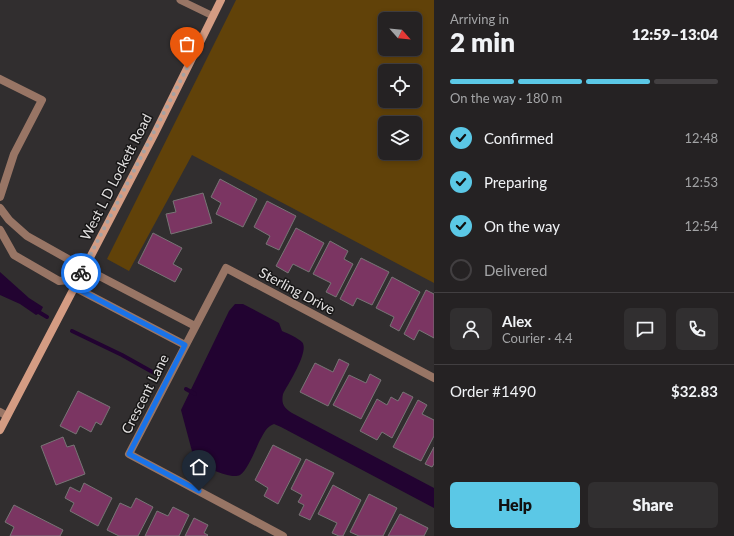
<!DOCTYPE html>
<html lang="en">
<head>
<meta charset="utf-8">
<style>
  :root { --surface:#252223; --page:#312f30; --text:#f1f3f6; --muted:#a3a4a6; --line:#423f41; --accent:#5bc8e6 }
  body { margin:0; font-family:Lato,sans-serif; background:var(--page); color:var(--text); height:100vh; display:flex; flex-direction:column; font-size:15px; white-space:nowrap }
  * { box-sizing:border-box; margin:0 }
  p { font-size:13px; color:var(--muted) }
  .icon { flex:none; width:22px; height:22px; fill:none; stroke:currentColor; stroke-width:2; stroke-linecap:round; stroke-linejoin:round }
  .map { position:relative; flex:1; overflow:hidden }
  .side { display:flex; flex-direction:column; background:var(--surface); width:300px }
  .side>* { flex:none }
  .needle { width:26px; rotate:117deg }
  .tools { position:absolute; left:378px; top:12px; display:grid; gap:8px }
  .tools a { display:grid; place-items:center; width:44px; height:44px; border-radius:6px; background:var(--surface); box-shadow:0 2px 6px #0003,0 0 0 1px var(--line); font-size:20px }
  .pin { position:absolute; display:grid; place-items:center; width:34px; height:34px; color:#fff; margin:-41px -17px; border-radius:50% 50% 50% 0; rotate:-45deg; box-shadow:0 0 4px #0007 }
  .pin .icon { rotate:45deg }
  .courier { position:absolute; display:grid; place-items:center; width:40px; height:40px; margin:-20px; border:3px solid #1a73e8; border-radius:50%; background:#fff; color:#222; box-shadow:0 1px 5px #0007 }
  .summary em { font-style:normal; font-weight:800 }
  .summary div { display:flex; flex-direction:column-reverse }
  .summary { display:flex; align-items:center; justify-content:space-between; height:68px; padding:0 16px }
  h1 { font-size:26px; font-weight:800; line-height:30px }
  .bar { display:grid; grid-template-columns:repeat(4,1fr); gap:6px 4px; align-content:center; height:48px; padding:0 16px }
  .bar i { height:5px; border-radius:3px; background:var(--line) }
  .bar .active { background:var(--accent) }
  .bar p { grid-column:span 4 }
  .line { display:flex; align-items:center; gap:10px; padding:0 16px; border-top:1px solid var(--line) }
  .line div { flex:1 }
  .round { display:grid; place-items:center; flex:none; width:42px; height:42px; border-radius:6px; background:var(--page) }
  ol { padding:0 16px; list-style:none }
  li { display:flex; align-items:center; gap:12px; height:44px }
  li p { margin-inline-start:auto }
  li .icon { padding:4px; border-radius:50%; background:var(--accent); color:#111; stroke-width:4 }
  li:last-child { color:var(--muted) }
  li i { width:22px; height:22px; border:2px solid var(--line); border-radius:50% }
  .action { display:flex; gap:8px; margin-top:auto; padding:8px 16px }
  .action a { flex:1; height:46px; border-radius:6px; background:var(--accent); color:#111; font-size:16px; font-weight:800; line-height:46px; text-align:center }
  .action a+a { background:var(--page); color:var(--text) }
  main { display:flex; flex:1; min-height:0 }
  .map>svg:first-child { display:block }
  .green { fill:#614209; fill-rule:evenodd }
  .water { fill:#220331 }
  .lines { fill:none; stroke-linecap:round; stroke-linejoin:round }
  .stream { stroke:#220331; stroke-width:4 }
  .building { fill:#7b3562; stroke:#787576 }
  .service { stroke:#987565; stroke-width:7 }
  .minor { stroke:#987565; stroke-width:8 }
  .secondary { stroke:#d49c83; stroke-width:8 }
  .done { stroke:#a5a2a3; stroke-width:4; stroke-dasharray:0 7.2 }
  .route { stroke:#1a73e8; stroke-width:5 }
  .labels { text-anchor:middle; stroke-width:3; stroke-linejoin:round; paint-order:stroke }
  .street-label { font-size:14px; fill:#e3e1e1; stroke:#181717 }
</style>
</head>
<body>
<main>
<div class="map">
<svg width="434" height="536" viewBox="0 0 434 536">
  <rect width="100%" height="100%" fill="#312e2f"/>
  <path class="green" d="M 236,0 L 434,0 L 434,283 L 192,155 L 129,271 L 107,259 ZM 385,19 L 415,19 L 415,49 L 385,49 ZM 385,71 L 415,71 L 415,101 L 385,101 ZM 385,123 L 415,123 L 415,153 L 385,153 Z"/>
  <path class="water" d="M 0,272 L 29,298 L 43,307 L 40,313 L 36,315 L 20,304 L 0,295 Z
    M 235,304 L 243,304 L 279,323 L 282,331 C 287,333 298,338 302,342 C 310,351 288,384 283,394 C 281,404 284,408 292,413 L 434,488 L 434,508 L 281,427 L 274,424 C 266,427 264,433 260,440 C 256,448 248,470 240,475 C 230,480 205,466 196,462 L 193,455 L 181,410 L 229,311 Z"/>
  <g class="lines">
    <path class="stream" d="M 37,311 L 47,317
      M 72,331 L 122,355 L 156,374
      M 186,389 L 195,394"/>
  </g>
  <path class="building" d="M 220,179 L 257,199 L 243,227 L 216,214 L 221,203 L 211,197 Z
    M 203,193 L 212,223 L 171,234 L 166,214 L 176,212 L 173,201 Z
    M 267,201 L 296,216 L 279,250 L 266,244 L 270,236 L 254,227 Z
    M 296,228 L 324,243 L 309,272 L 293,264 L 288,273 L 276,266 Z
    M 153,233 L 182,248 L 173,264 L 182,269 L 175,282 L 138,263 Z
    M 330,241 L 348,251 L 344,259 L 353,264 L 336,297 L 326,292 L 331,283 L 313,274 Z
    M 361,258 L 389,272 L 372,305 L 357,298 L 353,306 L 340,299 Z
    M 392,277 L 420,292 L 399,331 L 390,326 L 394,317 L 376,308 Z
    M 426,290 L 434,294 L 434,338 L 419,330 L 414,340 L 404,334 Z
    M 339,359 L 349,364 L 328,406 L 300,392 L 315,363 L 333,372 Z
    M 370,374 L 381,380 L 361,419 L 333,405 L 349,375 L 366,383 Z
    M 78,391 L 110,407 L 101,425 L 96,422 L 91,432 L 80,426 L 76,434 L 60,426 Z
    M 403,392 L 413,397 L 392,438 L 382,432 L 377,440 L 360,431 L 377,399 L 387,405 L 391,397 L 398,401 Z
    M 418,400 L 427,405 L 422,414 L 434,420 L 434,436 L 421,461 L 393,447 Z
    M 63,437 L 67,447 L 74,445 L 85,474 L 56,485 L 41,446 Z
    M 273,445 L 301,459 L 278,504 L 264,496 L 268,488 L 255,480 Z
    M 434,447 L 434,464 L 432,467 L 425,464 Z
    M 306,459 L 334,473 L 310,520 L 299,515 L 304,505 L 298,502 L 302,495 L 291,489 Z
    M 84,483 L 112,498 L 98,526 L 70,511 L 74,503 L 65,498 L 70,487 L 80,492 Z
    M 333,485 L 361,500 L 343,536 L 339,536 L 332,533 L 337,523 L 318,514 Z
    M 369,494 L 397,508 L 383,536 L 359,536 L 350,532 Z
    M 136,498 L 153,507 L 138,536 L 119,536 L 107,530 L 120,503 L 131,508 Z
    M 14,505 L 63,530 L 60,536 L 10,536 L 14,527 L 5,522 Z
    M 173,507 L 189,515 L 179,536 L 145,536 L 157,511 L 168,516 Z
    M 400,514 L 428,528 L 424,536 L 388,536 Z
    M 194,518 L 208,525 L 204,533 L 208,535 L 207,536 L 185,536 Z"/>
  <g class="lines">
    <path class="service" d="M 180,0 L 213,16"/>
    <path class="minor" d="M 0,79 L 42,100 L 14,154 L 0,197
      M 0,208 L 9,220 L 27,236 L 68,259 L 78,279 L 59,281 L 14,255 L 0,230
      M 84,268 L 195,326
      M 74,287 L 185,345
      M 0,412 L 7,416
      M 283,536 L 129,454 L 226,268 L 434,378"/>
    <path class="secondary" d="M 0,430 L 155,133 L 221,0"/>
  </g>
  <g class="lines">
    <path class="done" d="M 81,273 L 187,68"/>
    <path class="route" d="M 81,273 L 74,287 L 185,345 L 129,454 L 199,491"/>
  </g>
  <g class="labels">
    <g class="street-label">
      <text transform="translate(116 177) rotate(-63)" y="5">West L D Lockett Road</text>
      <text transform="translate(297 291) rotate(28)" y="5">Sterling Drive</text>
      <text transform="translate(145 394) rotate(-63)" y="5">Crescent Lane</text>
    </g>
  </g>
</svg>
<div class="tools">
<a><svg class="needle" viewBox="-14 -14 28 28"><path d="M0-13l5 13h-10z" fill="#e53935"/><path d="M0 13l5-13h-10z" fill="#a3a4a6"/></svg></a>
<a><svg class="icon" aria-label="locate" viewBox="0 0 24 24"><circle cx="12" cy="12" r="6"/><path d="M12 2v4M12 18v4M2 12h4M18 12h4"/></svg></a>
<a><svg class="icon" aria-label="layers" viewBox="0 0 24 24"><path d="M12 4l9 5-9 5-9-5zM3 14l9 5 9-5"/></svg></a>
</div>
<div class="pin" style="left:187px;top:68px;background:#ea580c"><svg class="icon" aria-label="bag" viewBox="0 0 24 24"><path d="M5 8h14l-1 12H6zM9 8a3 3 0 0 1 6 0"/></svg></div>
<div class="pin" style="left:199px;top:491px;background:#1f2937"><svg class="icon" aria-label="home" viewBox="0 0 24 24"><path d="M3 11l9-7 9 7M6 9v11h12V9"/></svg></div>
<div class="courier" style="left:81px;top:273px"><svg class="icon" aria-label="bike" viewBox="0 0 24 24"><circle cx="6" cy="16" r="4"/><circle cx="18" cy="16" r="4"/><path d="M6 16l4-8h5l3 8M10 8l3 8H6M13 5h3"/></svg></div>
</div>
<section class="side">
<div class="summary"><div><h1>2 min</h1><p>Arriving in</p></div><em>12:59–13:04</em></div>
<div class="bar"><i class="active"></i><i class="active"></i><i class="active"></i><i></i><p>On the way · 180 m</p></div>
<ol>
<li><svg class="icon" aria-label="check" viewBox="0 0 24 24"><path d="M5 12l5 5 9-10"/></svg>Confirmed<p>12:48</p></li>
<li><svg class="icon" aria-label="check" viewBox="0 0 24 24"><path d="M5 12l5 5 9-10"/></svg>Preparing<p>12:53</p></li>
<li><svg class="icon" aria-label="check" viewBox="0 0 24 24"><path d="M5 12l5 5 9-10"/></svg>On the way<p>12:54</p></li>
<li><i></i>Delivered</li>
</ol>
<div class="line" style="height:72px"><a class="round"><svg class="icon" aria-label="person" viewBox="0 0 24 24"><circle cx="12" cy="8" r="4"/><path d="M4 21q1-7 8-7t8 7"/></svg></a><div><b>Alex</b><p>Courier · 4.4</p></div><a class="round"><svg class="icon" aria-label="chat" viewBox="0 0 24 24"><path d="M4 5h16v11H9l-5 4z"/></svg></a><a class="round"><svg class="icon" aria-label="phone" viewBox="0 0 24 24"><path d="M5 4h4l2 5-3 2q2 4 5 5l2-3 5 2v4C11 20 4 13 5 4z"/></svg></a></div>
<div class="line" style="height:52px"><div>Order #1490</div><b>$32.83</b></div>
<div class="action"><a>Help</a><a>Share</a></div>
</section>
</main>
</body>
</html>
